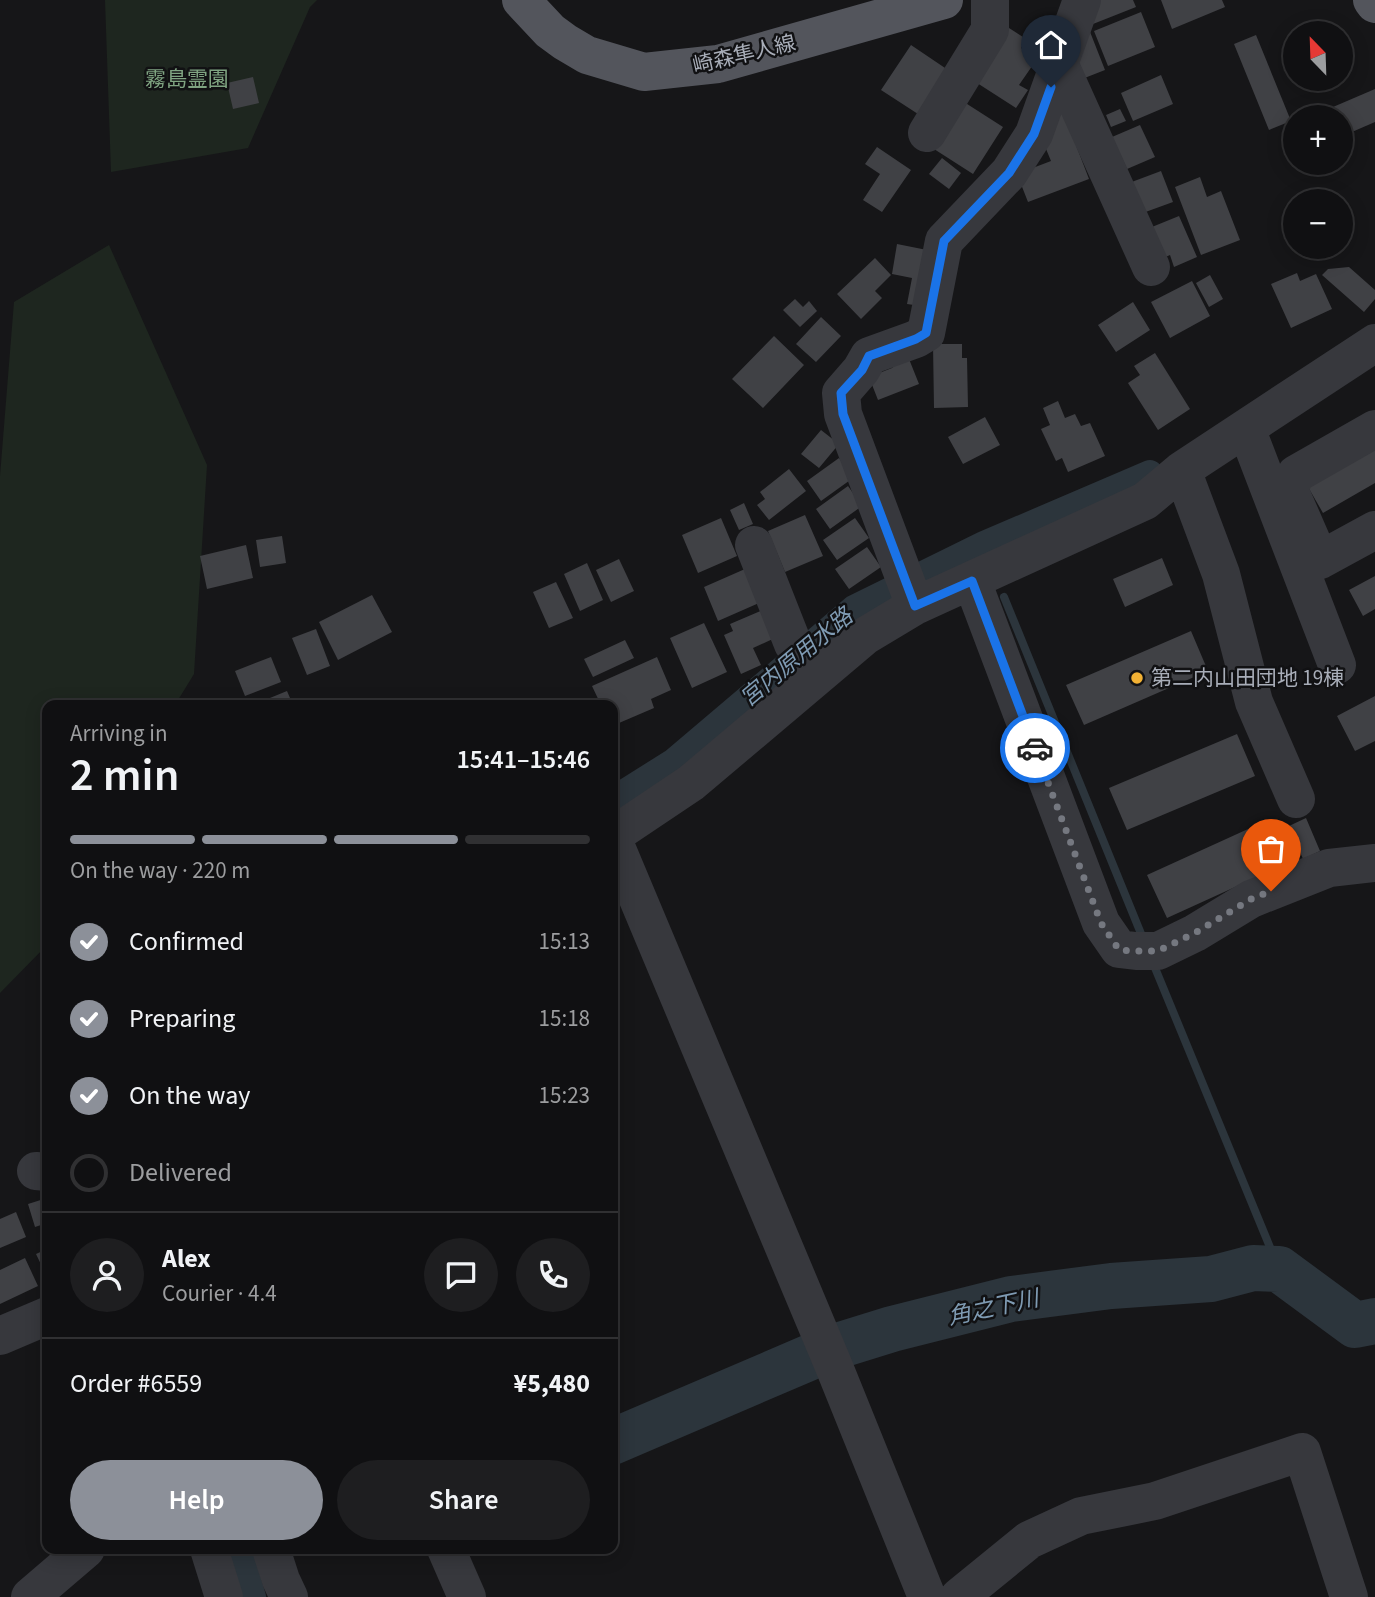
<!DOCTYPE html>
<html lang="en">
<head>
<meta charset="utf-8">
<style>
  :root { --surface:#101012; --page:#1e1e20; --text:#f1f3f6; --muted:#9c9d9f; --line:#303032; --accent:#8c9099 }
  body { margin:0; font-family:"Source Sans 3","Noto Sans JP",sans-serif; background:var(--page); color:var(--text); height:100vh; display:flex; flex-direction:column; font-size:26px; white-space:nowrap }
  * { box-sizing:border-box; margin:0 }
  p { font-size:23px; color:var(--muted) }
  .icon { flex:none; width:38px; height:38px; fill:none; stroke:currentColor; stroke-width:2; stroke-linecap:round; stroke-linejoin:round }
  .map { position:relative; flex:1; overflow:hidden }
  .details { position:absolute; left:42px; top:700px; width:576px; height:854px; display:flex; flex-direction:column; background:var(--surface); border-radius:14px; box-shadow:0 4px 18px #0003,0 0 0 2px var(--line) }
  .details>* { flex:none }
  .needle { width:46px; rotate:337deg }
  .buttons { position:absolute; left:1283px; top:21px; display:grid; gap:14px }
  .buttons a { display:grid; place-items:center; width:70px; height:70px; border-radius:50%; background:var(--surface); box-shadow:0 4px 18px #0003,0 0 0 2px var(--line); font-size:35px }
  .pin { position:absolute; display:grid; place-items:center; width:60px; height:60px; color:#fff; margin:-72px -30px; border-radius:50% 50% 50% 0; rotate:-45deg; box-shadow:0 0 7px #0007 }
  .pin .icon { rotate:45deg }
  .courier { position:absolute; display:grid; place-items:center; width:70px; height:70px; margin:-35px; border:5px solid #1a73e8; border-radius:50%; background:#fff; color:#222; box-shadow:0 2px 9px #0007 }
  .summary em { font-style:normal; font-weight:600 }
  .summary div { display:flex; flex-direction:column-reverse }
  .summary { display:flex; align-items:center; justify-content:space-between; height:119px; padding:0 28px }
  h1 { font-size:46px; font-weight:600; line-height:52px }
  .bar { display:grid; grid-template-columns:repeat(4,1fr); gap:10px 7px; align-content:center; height:84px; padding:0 28px }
  .bar i { height:9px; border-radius:5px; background:var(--line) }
  .bar .selected { background:var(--accent) }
  .bar p { grid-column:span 4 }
  .line { display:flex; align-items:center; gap:18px; padding:0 28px; border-top:2px solid var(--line) }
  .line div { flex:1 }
  .round { display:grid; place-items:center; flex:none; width:74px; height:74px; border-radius:37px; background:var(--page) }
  ol { padding:0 28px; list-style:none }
  li { display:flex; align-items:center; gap:21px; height:77px }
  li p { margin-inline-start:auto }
  li .icon { padding:7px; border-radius:50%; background:var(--accent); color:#fff; stroke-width:4 }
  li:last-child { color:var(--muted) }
  li i { width:38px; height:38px; border:4px solid var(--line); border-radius:50% }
  .button { display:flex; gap:14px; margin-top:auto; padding:14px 28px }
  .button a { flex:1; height:80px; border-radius:42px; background:var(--accent); color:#fff; font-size:28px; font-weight:600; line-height:80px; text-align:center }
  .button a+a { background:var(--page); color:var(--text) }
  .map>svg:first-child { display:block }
  .green { fill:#1e261f }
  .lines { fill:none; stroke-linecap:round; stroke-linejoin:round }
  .stream { stroke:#2c353c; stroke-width:8 }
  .canal { stroke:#2c353c; stroke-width:26 }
  .river { stroke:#2c353c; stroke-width:46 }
  .building { fill:#404145 }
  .minor { stroke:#37383d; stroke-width:38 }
  .major { stroke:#53555c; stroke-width:38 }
  .done { stroke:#757880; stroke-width:7; stroke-dasharray:0 12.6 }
  .route { stroke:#1a73e8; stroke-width:9 }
  .poi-dot { fill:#f2b134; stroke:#111113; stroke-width:2.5 }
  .labels { text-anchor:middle; stroke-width:5; stroke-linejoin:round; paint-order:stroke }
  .street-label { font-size:21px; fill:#a8adb8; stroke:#111113 }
  .park-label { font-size:21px; fill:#7fa381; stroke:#111113 }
  .poi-label { font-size:21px; fill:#a8adb8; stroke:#111113; text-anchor:start }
  .water-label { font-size:23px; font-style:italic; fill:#7f9bb3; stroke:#111113 }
</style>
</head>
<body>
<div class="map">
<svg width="1375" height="1597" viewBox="0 0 1375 1597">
  <rect width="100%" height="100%" fill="#161618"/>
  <path class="green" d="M 105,0 L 317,0 L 310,7 L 248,148 L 111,172 Z
    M 109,245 L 207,465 L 194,674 L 175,705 L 47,705 L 47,945 L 0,993 L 0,476 L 14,302 Z"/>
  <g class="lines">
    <path class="stream" d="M 984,544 L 986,552
      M 1004,597 L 1144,941
      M 1153,963 L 1279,1269"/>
    <path class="canal" d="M 612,800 L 674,761 L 854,608 L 984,544 L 1150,473
      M 239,1549 L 253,1597"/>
    <path class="river" d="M 612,1442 L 834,1347 L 892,1329 L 1011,1299 L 1111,1286 L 1211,1279 L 1253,1268 L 1279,1269 L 1355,1325 L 1375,1321"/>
  </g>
  <path class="building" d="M 1094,0 L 1133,0 L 1136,7 L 1093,24 Z
    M 1161,0 L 1222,0 L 1225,7 L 1172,29 Z
    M 1141,12 L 1155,47 L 1108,66 L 1094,31 Z
    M 1083,14 L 1105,70 L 1082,79 L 1069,48 Z
    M 1009,28 L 1026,39 L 1021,48 L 1037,59 L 1019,85 L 1028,90 L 1016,108 L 974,81 Z
    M 1256,35 L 1291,121 L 1269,130 L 1234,44 Z
    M 911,45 L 948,70 L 918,114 L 881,90 Z
    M 1161,75 L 1173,104 L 1133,121 L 1121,93 Z
    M 253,77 L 259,103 L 233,109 L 227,83 Z
    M 1375,89 L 1375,122 L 1345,135 L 1340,124 L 1340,117 L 1338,117 L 1333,107 Z
    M 964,102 L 1003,127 L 973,174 L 934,149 Z
    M 1061,106 L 1089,179 L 1028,202 L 1017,174 L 1051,161 L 1039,132 Z
    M 1120,109 L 1126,121 L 1111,127 L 1106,115 Z
    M 1140,125 L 1155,157 L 1127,169 L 1112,137 Z
    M 877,147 L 911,170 L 882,212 L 863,200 L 880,174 L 865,164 Z
    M 942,158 L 961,173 L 949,189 L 929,174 Z
    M 1161,171 L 1173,202 L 1140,214 L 1129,183 Z
    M 1200,177 L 1207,197 L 1221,191 L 1240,240 L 1201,255 L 1175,187 Z
    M 1179,216 L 1197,257 L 1174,267 L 1170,255 L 1159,260 L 1147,229 Z
    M 897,244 L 932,251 L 921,306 L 907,304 L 912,278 L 892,274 Z
    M 875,258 L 891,275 L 875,291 L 882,298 L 861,319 L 837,294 Z
    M 1349,267 L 1375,290 L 1375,299 L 1364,312 L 1322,275 L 1328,269 Z
    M 1297,273 L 1300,281 L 1316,274 L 1332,309 L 1291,328 L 1271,284 Z
    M 1210,275 L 1223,299 L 1209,307 L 1196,283 Z
    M 1192,281 L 1210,316 L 1170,338 L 1151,302 Z
    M 795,299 L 803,307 L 809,301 L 817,311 L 800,327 L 783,310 Z
    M 1133,302 L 1150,330 L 1116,352 L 1098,325 Z
    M 821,317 L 841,336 L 816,362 L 796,344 Z
    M 774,336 L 804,365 L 763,408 L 732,379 Z
    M 933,344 L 962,344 L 962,358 L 967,358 L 968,407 L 934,408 Z
    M 1155,353 L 1190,409 L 1158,430 L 1128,383 L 1140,375 L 1134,366 Z
    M 907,354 L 919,384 L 878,400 L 869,377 L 892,368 Z
    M 1058,401 L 1065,418 L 1075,414 L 1081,426 L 1090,423 L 1105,456 L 1068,472 L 1062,458 L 1056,461 L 1041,429 L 1050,425 L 1043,408 Z
    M 985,417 L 1000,445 L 963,464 L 948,437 Z
    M 821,430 L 839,444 L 819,468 L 801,454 Z
    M 1375,448 L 1375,483 L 1323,513 L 1308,487 Z
    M 839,458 L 853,478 L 821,501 L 807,481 Z
    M 789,469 L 806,491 L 769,520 L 757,505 L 765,499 L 760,492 Z
    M 848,486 L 862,506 L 830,529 L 816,509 Z
    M 744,503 L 753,524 L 739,530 L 730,510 Z
    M 805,515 L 823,556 L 785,572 L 768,531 Z
    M 721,518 L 737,556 L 698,573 L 682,535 Z
    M 855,518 L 869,538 L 837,560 L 823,540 Z
    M 282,536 L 286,563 L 260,567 L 256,540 Z
    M 246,545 L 253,578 L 207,589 L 200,556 Z
    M 867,547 L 881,567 L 849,589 L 835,569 Z
    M 1162,558 L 1173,585 L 1125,607 L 1113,579 Z
    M 619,559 L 634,591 L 611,602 L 596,570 Z
    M 587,563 L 603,600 L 580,611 L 564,574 Z
    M 745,569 L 759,603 L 718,621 L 704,587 Z
    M 1375,576 L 1375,609 L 1363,616 L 1349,590 Z
    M 556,582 L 573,618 L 549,628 L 533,592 Z
    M 372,595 L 392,632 L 338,660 L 319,622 Z
    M 765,609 L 777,637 L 753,648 L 761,665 L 741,674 L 724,635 L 733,631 L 730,624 Z
    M 704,623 L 727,672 L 692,688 L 670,638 Z
    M 316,629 L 330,666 L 307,675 L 292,638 Z
    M 1191,631 L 1208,671 L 1084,725 L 1066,685 Z
    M 625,640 L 634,658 L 593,677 L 584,659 Z
    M 271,657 L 281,682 L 245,696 L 235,671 Z
    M 657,657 L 671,690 L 651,699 L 654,708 L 612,726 L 612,705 L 601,705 L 592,686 Z
    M 287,691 L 293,705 L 253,705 Z
    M 1375,696 L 1375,741 L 1355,751 L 1337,716 Z
    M 1237,734 L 1255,776 L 1127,830 L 1109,788 Z
    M 1306,818 L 1320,851 L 1303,859 L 1289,826 Z
    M 1270,819 L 1290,862 L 1167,918 L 1147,875 Z
    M 47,1198 L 47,1223 L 35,1227 L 28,1204 Z
    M 16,1212 L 26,1237 L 0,1248 L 0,1219 Z
    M 47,1249 L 47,1277 L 36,1254 Z
    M 25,1258 L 38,1286 L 0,1304 L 0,1270 Z"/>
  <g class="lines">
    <path class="minor" d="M 1059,63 L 1151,267
      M 927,133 L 990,30 L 990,0
      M 1246,428 L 1337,665
      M 1375,429 L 1296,474 L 1289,489 L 1320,560 L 1375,530
      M 1182,470 L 1221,574 L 1254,702 L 1296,799
      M 754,545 L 793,644 L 816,677
      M 972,581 L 1101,923 L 1119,949 L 1136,951 L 1158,951 L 1195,933 L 1251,899 L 1329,868 L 1375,863
      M 915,606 L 843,414 L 841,393 L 861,370 L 869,356 L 916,339 L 926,333 L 944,241 L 1009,173 L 1034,134 L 1082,0
      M 612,836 L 691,783 L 865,636 L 915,606 L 1145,501 L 1182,470 L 1375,343
      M 612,837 L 835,1369 L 927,1597
      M 36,1171 L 47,1172
      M 0,1336 L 47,1316
      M 209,1549 L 224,1597
      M 271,1549 L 281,1580 L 289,1597
      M 446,1549 L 467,1597
      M 30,1597 L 86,1549
      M 959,1597 L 1029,1540 L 1081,1516 L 1155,1501 L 1302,1452 L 1349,1597"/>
    <path class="major" d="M 521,0 L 550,31 L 565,42 L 587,55 L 644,72 L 718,64 L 944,0
      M 1372,0 L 1375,4"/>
  </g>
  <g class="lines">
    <path class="done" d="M 1035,748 L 1101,923 L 1119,950 L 1136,951 L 1158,951 L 1195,933 L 1251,899 L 1271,891"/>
    <path class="route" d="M 1035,748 L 972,581 L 915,606 L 843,414 L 841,393 L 862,370 L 869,356 L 916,339 L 926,333 L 944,241 L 1009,173 L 1034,134 L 1051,87"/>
  </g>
  <circle class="poi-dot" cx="1137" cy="678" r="7"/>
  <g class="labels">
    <g class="street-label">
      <text transform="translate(744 54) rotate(-13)" y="7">崎森隼人線</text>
    </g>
    <g class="park-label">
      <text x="187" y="86">霧島霊園</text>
    </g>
    <g class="poi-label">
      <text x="1151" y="685">第二内山田団地 19棟</text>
    </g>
    <g class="water-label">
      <text transform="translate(796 657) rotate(-40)" y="8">宮内原用水路</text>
      <text transform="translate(993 1307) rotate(-12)" y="8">角之下川</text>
    </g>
  </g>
</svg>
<div class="buttons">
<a><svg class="needle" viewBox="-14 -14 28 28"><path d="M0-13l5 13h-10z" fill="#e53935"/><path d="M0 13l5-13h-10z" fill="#9c9d9f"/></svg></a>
<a>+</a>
<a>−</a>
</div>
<div class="pin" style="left:1271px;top:891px;background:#ea580c"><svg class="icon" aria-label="bag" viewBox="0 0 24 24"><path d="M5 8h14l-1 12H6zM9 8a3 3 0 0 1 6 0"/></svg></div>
<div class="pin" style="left:1051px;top:87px;background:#1f2937"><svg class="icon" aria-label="home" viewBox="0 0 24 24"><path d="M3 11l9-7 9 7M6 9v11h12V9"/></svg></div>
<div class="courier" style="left:1035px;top:748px"><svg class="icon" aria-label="car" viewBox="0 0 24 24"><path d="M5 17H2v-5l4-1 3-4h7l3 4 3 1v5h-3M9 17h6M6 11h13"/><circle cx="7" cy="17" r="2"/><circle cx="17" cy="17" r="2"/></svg></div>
<section class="details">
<div class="summary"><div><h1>2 min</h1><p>Arriving in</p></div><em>15:41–15:46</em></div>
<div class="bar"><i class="selected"></i><i class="selected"></i><i class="selected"></i><i></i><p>On the way · 220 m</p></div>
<ol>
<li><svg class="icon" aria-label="check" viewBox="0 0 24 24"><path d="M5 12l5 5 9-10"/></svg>Confirmed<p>15:13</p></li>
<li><svg class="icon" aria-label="check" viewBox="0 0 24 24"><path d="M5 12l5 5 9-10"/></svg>Preparing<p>15:18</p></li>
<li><svg class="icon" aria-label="check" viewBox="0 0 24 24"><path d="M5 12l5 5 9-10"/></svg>On the way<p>15:23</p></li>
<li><i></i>Delivered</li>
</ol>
<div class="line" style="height:126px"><a class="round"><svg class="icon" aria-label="person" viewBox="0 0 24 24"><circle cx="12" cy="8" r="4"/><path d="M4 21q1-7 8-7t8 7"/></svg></a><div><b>Alex</b><p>Courier · 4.4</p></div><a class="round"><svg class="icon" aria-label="chat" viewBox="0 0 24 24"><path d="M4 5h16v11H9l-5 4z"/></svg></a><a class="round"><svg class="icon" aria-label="phone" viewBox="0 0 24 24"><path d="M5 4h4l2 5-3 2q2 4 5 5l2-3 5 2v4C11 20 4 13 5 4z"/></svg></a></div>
<div class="line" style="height:91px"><div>Order #6559</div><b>¥5,480</b></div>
<div class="button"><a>Help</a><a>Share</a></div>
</section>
</div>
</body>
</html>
